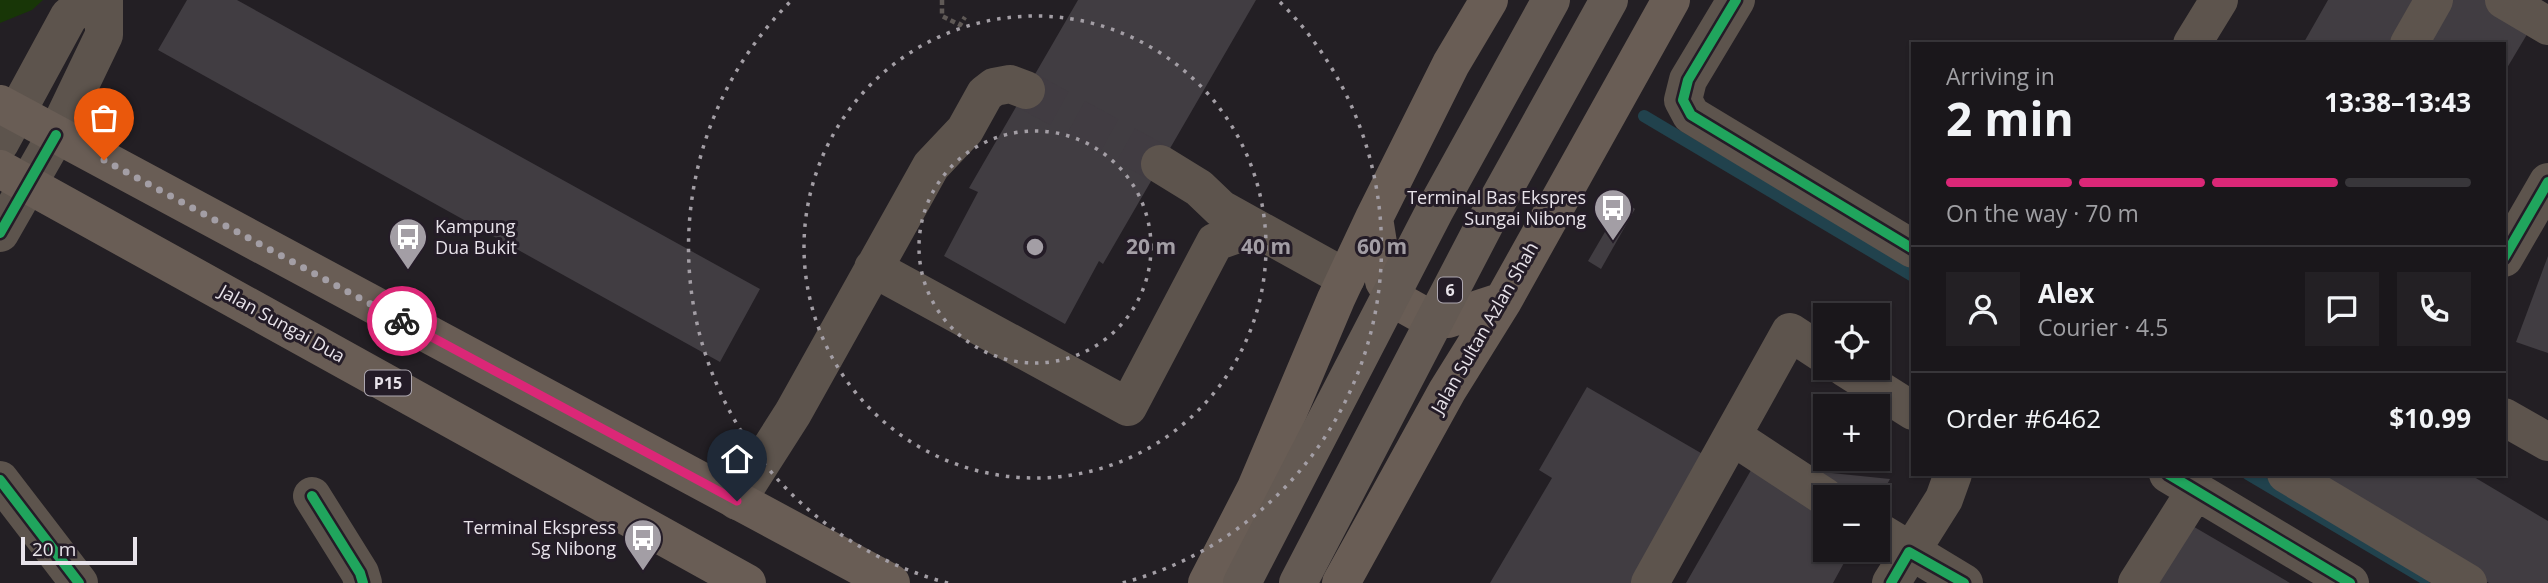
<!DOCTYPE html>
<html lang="en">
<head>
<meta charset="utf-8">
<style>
  :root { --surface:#1a171b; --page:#232024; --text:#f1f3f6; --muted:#9f9fa3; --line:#38363a; --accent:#db2777 }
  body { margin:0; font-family:"Open Sans",sans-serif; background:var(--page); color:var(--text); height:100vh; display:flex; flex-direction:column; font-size:26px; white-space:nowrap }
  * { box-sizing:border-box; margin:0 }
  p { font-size:23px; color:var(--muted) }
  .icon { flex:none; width:38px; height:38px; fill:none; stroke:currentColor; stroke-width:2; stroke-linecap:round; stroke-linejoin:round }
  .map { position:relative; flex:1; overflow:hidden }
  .side { position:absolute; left:1911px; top:42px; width:595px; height:434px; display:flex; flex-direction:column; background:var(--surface); border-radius:0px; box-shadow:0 2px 5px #0004,0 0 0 2px var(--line) }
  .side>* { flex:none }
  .controls { position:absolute; left:1813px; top:303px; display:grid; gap:14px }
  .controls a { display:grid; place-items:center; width:77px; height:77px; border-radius:0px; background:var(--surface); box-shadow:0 2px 5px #0004,0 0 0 2px var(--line); font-size:35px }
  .scale { position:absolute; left:21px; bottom:18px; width:116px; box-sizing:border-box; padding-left:7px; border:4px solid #e8e3ea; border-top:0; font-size:19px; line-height:24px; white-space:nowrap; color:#e8e3ea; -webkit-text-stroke:5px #241c27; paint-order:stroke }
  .pin { position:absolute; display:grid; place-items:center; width:60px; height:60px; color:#fff; margin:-72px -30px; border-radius:50% 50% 50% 0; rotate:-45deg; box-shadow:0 0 7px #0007 }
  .pin .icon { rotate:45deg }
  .courier { position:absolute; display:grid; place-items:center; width:70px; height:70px; margin:-35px; border:5px solid #db2777; border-radius:50%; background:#fff; color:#222; box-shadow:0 2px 9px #0007 }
  .headline em { font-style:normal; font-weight:700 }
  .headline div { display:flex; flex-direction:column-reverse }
  .headline { display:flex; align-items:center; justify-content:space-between; height:119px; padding:0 35px }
  h1 { font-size:46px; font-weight:700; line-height:52px }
  .bar { display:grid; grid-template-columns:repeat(4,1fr); gap:10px 7px; align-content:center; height:84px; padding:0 35px }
  .bar i { height:9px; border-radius:5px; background:var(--line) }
  .bar .current { background:var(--accent) }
  .bar p { grid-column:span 4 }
  .line { display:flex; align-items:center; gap:18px; padding:0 35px; border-top:2px solid var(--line) }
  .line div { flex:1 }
  .round { display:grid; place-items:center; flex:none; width:74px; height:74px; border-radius:0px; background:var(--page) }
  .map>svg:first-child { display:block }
  .green { fill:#183607 }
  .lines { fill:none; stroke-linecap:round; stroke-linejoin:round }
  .stream { stroke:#21424d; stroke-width:12 }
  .building { fill:#413d42 }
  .minor-tunnel { stroke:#413c42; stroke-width:38; stroke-dasharray:38 19; stroke-linecap:butt }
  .path { stroke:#5f5956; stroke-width:4.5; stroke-dasharray:5 3.5; stroke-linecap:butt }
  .minor { stroke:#5d544d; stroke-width:38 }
  .major { stroke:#695d55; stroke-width:38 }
  .highway-bridge { stroke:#645a53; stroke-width:38 }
  .cycleway-casing { stroke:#241c27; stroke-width:15 }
  .cycleway { stroke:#20a55d; stroke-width:10 }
  .done { stroke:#a39ea5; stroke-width:7; stroke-dasharray:0 12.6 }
  .route { stroke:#db2777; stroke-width:9 }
  .ring { fill:none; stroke:#a39ea5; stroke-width:3.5; stroke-dasharray:3.5 7 }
  .labels { text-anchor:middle; stroke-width:6; stroke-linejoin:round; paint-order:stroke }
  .shield { fill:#241c27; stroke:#ada7b0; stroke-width:2 }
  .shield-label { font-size:16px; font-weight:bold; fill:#e8e3ea }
  .poi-label { font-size:18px; fill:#e8e3ea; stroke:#241c27; text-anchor:end }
  .street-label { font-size:18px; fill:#e8e3ea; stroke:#241c27 }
  .centre { fill:#a39ea5; stroke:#241c27; stroke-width:3.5 }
  .ring-label { font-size:21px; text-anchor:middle; font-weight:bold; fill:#a39ea5; stroke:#241c27; stroke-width:6; stroke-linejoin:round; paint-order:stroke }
</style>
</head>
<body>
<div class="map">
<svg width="2548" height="583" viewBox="0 0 2548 583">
  <rect width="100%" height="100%" fill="#231f24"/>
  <path class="green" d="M 0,0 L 43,0 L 32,10 L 0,23 Z"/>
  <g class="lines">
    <path class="stream" d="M 1644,116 L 1913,276
      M 2248,474 L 2425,579"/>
  </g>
  <path class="building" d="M 187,0 L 237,0 L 760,289 L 720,362 L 158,50 Z
    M 1078,0 L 1256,0 L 1103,264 L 1099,261 L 1065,324 L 944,256 L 978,192 L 969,188 Z
    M 2328,0 L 2422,0 L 2397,44 L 2303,44 Z
    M 2449,0 L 2488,0 L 2532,26 L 2504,73 L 2504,44 L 2423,44 Z
    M 1623,201 L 1635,209 L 1601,269 L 1588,261 Z
    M 2548,256 L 2548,353 L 2516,342 Z
    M 1587,387 L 1713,460 L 1642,583 L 1490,583 L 1552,478 L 1539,470 Z
    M 1754,465 L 1890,479 L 1878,501 L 1878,497 L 1825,497 L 1825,550 L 1851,550 L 1833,583 L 1686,583 Z
    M 2306,474 L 2469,474 L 2548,521 L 2548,583 L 2489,583 Z
    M 2184,521 L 2290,583 L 2148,583 Z"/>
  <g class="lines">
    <path class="minor-tunnel" d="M 1026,90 L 1160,164"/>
    <path class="path" d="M 942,0 L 942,16 L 960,25 L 965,17"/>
    <path class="minor" d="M 1736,0 L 1688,80 L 1683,100 L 1691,115 L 1913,249
      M 2504,0 L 2548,26
      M 2192,44 L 2219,0
      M 2409,44 L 2434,0
      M 0,143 L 69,16 L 92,0
      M 1160,164 L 1199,188 L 1221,209 L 1346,278
      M 0,233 L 56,135 L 104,35 L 104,0
      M 2504,258 L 2548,182
      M 873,268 L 1128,407 L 1215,242 L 1255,228
      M 1845,368 L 1913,411
      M 2504,417 L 2548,442
      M 1732,436 L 1825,497
      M 2168,474 L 2350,583
      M 2286,474 L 2468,583
      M 0,480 L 79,583
      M 312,496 L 360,573 L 363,583
      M 737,501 L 793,413 L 931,166 L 965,130 L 985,94 L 994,87 L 1010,84 L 1026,90
      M 1878,531 L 1964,583
      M 1650,583 L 1790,332 L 1825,355
      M 1891,583 L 1944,499 L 1953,474
      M 2137,583 L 2196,490"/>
    <path class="major" d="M 0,104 L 891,583
      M 0,169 L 747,583
      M 1374,218 L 1384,281 L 1396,300 L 1421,314 L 1448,319 L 1503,301
      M 1207,583 L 1256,488 L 1336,299 L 1374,218 L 1451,64 L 1489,0
      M 1341,583 L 1447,391 L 1503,301 L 1671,0"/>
    <path class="highway-bridge" d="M 1242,583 L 1435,210 L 1551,0
      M 1298,583 L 1488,218 L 1609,0"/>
    <defs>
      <path id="cycleway" d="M 1736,0 L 1688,80 L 1683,100 L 1691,115 L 1913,249
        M 0,233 L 56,135
        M 2504,258 L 2548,182
        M 2168,474 L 2350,583
        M 0,480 L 79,583
        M 312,496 L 360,573 L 363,583
        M 1891,583 L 1909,552 L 1964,583"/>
    </defs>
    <use href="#cycleway" class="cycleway-casing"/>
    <use href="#cycleway" class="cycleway"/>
  </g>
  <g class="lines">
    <path class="done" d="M 104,160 L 402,321"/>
    <path class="route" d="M 402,321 L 737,501"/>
  </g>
  <g class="ring">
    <circle cx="1035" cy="247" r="116"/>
    <circle cx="1035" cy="247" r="231"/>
    <path d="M948 583A347 347 0 0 1 790 2M1280 2A347 347 0 0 1 1122 583"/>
  </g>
  <defs>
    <symbol id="bus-pin" viewBox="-11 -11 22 30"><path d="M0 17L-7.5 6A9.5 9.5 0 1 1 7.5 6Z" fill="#a39ea5" stroke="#241c27"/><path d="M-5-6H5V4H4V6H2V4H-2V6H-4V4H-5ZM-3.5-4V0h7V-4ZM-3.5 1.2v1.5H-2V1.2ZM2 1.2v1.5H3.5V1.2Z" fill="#fff"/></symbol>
  </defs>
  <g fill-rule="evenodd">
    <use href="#bus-pin" x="1591" y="186" width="44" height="60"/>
    <use href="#bus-pin" x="386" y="215" width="44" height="60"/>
    <use href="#bus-pin" x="621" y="516" width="44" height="60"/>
  </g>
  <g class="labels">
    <g class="shield">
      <rect x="1438" y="277.5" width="24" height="25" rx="5"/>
      <rect x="365" y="370.5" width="46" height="25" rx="5"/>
    </g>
    <g class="shield-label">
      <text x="1450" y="296">6</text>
      <text x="388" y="389">P15</text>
    </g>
    <g class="poi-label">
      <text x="1586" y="204">Terminal Bas Ekspres<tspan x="1586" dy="21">Sungai Nibong</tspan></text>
      <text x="435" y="233" text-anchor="start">Kampung<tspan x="435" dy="21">Dua Bukit</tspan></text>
      <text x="616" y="534">Terminal Ekspress<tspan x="616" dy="21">Sg Nibong</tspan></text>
    </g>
    <g class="street-label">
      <text transform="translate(282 324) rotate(29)" y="6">Jalan Sungai Dua</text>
      <text transform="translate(1485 328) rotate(-60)" y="6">Jalan Sultan Azlan Shah</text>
    </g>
  </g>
  <circle cx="1035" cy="247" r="10" class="centre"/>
  <g class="ring-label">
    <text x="1151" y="254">20 m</text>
    <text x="1266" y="254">40 m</text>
    <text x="1382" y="254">60 m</text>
  </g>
</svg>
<div class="controls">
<a><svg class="icon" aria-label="locate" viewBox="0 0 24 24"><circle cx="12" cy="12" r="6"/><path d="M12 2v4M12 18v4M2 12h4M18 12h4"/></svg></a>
<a>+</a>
<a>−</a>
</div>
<div class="scale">20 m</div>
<div class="pin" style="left:104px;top:160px;background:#ea580c"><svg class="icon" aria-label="bag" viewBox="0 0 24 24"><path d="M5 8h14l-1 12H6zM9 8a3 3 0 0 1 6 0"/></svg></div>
<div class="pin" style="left:737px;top:501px;background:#1f2937"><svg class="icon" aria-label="home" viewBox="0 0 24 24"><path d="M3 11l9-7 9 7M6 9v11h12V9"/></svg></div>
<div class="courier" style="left:402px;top:321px"><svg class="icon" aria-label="bike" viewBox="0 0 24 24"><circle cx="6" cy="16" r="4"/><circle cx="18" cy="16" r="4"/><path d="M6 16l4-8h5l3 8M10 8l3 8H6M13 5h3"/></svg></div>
<section class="side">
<div class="headline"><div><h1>2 min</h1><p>Arriving in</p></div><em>13:38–13:43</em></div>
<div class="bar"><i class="current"></i><i class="current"></i><i class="current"></i><i></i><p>On the way · 70 m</p></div>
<div class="line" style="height:126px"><a class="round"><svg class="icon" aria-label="person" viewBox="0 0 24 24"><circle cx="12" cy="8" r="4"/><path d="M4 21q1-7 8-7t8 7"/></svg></a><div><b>Alex</b><p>Courier · 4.5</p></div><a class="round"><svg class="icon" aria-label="chat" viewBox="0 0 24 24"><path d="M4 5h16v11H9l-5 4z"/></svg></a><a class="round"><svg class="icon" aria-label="phone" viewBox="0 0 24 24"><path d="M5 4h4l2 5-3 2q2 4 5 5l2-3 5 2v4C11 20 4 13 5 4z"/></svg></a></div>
<div class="line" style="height:91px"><div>Order #6462</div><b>$10.99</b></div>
</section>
</div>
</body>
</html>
